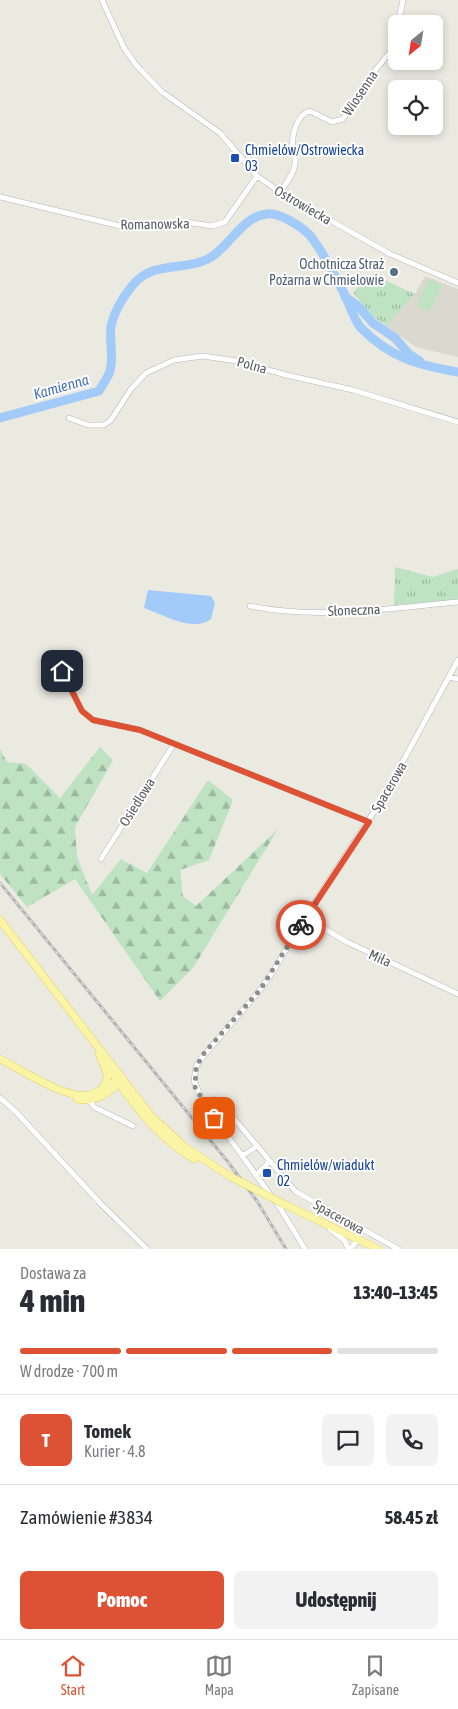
<!DOCTYPE html>
<html lang="pl">
<head>
<meta charset="utf-8">
<style>
  :root { --surface:#fff; --page:#f2f2f3; --text:#2b2b33; --muted:#7c7c81; --line:#e1e1e2; --accent:#dd5234 }
  body { margin:0; font-family:"Asap Condensed",sans-serif; background:var(--page); color:var(--text); height:100vh; display:flex; flex-direction:column; font-size:19px; white-space:nowrap }
  * { box-sizing:border-box; margin:0 }
  p { font-size:16px; color:var(--muted) }
  .icon { flex:none; width:28px; height:28px; fill:none; stroke:currentColor; stroke-width:2; stroke-linecap:round; stroke-linejoin:round }
  .map { position:relative; height:1249px; overflow:hidden }
  .side { display:flex; flex-direction:column; background:var(--surface); flex:1 }
  .side>* { flex:none }
  .needle { width:32px; rotate:210deg }
  .fabs { position:absolute; left:388px; top:15px; display:grid; gap:10px }
  .fabs a { display:grid; place-items:center; width:55px; height:55px; border-radius:8px; background:var(--surface); box-shadow:0 2px 8px #0003; font-size:25px }
  .pin { position:absolute; display:grid; place-items:center; width:42px; height:42px; color:#fff; margin:-21px; border-radius:10px; box-shadow:0 2px 8px #0006 }
  .courier { position:absolute; display:grid; place-items:center; width:50px; height:50px; margin:-25px; border:4px solid #dd5234; border-radius:50%; background:#fff; color:#222; box-shadow:0 1px 6px #0007 }
  .headline em { font-style:normal; font-weight:800 }
  .headline div { display:flex; flex-direction:column-reverse }
  .headline { display:flex; align-items:center; justify-content:space-between; height:85px; padding:0 20px }
  h1 { font-size:32px; font-weight:800; line-height:38px }
  .bar { display:grid; grid-template-columns:repeat(4,1fr); gap:8px 5px; align-content:center; height:60px; padding:0 20px }
  .bar i { height:6px; border-radius:4px; background:var(--line) }
  .bar .on { background:var(--accent) }
  .bar p { grid-column:span 4 }
  .line { display:flex; align-items:center; gap:12px; padding:0 20px; border-top:1px solid var(--line) }
  .line div { flex:1 }
  .round { display:grid; place-items:center; flex:none; width:52px; height:52px; border-radius:8px; background:var(--page) }
  .action { display:flex; gap:10px; margin-top:auto; padding:10px 20px }
  .action a { flex:1; height:58px; border-radius:8px; background:var(--accent); color:#fff; font-size:20px; font-weight:800; line-height:58px; text-align:center }
  .action a+a { background:var(--page); color:var(--text) }
  .menu { display:flex; justify-content:space-around; align-items:center; height:70px; border-top:1px solid var(--line); background:var(--surface); font-size:14px; color:var(--muted) }
  .menu a { display:grid; justify-items:center; gap:2px }
  .menu .on { color:var(--accent) }
  .map>svg:first-child { display:block }
  .education { fill:#dbd9cf }
  .grass { fill:url(#grass-tufts) }
  .forest { fill:url(#forest-firs) }
  .pitch { fill:#bee2c2 }
  .water { fill:#a3cbf9 }
  .lines { fill:none; stroke-linecap:round; stroke-linejoin:round }
  .river { stroke:#a3cbf9; stroke-width:9 }
  .minor-casing { stroke:#b3b6bb; stroke-width:6 }
  .major-casing { stroke:#e8ce5d; stroke-width:8 }
  .minor { stroke:#fff; stroke-width:5 }
  .major { stroke:#faf4a7; stroke-width:7 }
  .rail-casing { stroke:#b1b2b2; stroke-width:3 }
  .rail { stroke:#fff; stroke-width:1; stroke-dasharray:4; stroke-linecap:butt }
  .major-bridge-casing { stroke:#e8ce5d; stroke-width:8; stroke-linecap:butt }
  .major-bridge { stroke:#faf4a7; stroke-width:7 }
  .done { stroke:#8c8e8e; stroke-width:5; stroke-dasharray:0 9 }
  .route { stroke:#dd5234; stroke-width:6 }
  .transit-dot { fill:#1a4fb4; stroke:#fff; stroke-width:2 }
  .service-dot { fill:#5c6f8a; stroke:#fff; stroke-width:2 }
  .labels { text-anchor:middle; stroke-width:4; stroke-linejoin:round; paint-order:stroke }
  .street-label { font-size:14px; fill:#595c61; stroke:#fff }
  .transit-label { font-size:14px; fill:#164399; stroke:#fff; text-anchor:start }
  .service-label { font-size:14px; fill:#4e5e75; stroke:#fff; text-anchor:end }
  .water-label { font-size:15px; font-style:italic; fill:#4874ba; stroke:#fff }
</style>
</head>
<body>
<div class="map">
<svg width="458" height="1249" viewBox="0 0 458 1249">
  <defs>
    <pattern id="grass-tufts" width="24" height="20" patternUnits="userSpaceOnUse" patternTransform="scale(1.25)"><rect width="24" height="20" fill="#bee2c2"/><path d="M3 7l-1-3M5 7V3M7 7l1-3M15 17l-1-3M17 17v-4M19 17l1-3" fill="none" stroke="#9dbaa1"/></pattern>
    <pattern id="forest-firs" width="22" height="20" patternUnits="userSpaceOnUse" patternTransform="scale(1.25)"><rect width="22" height="20" fill="#bee2c2"/><path d="M5 1l3.5 6h-7zM16 11l3.5 6h-7z" fill="#9dbaa1"/></pattern>
  </defs>
  <rect width="100%" height="100%" fill="#ebeae1"/>
  <path class="education" d="M 425,276 L 458,289 L 458,357 L 416,347 L 386,326 L 415,294 Z"/>
  <path class="grass" d="M 378,277 L 415,294 L 386,326 L 374,317 L 353,293 L 365,278 L 371,284 Z
    M 395,567 L 433,577 L 458,569 L 458,600 L 394,605 Z"/>
  <path class="forest" d="M 100,747 L 113,760 L 75,827 L 77,857 L 92,895 L 121,859 L 147,873 L 208,780 L 233,800 L 209,860 L 180,870 L 183,896 L 196,906 L 278,829 L 193,968 L 160,1001 L 75,879 L 27,907 L 0,874 L 0,749 L 7,762 L 26,764 L 60,798 Z"/>
  <path class="pitch" d="M 428,279 L 442,285 L 430,312 L 417,306 Z"/>
  <path class="water" d="M 148,590 L 211,596 L 215,603 L 211,619 C 193,633 162,614 144,608 Z"/>
  <g class="lines">
    <path class="river" d="M 345,297 L 358,306 L 373,323 L 395,338 L 409,354 L 420,361
      M 0,418 L 99,391 C 102,385 108,378 110,371 C 114,356 109,341 111,326 C 114,312 123,297 132,286 C 153,260 181,272 208,259 C 229,248 242,216 267,214 C 279,212 305,228 312,238 C 325,255 336,278 346,297 C 350,307 354,320 361,328 C 391,358 417,365 458,372"/>
    <defs>
      <path id="minor" d="M 102,0 L 124,48 L 136,65 L 162,92 L 220,133 L 257,176 L 280,192 L 390,254 L 458,283
        M 398,24 L 403,0
        M 280,192 C 286,183 294,174 295,164 C 296,158 293,154 293,148 C 291,136 297,114 310,111 L 332,122 L 343,119 L 373,73 L 391,51 L 396,33
        M 0,197 L 120,226 L 157,226 L 185,222 L 212,226 L 225,222 L 257,176
        M 69,418 L 88,425 L 104,425 L 111,420 L 131,389 L 146,373 L 174,360 L 203,356 L 237,361 L 286,375 L 353,390 L 458,422
        M 250,606 C 317,620 391,608 458,602
        M 61,671 L 82,711 L 93,720 L 140,730 L 369,822
        M 449,677 L 458,679
        M 101,859 L 174,744
        M 305,917 L 347,942 L 458,994
        M 0,1098 L 16,1112 L 101,1204 L 147,1249
        M 88,1098 L 94,1107 L 133,1126
        M 214,1099 L 237,1122 L 295,1191 L 398,1249
        M 242,1156 L 256,1147
        M 256,1175 L 269,1162
        M 330,1229 L 345,1241 L 348,1249
        M 305,1249 L 280,1208 L 203,1102 L 194,1081 L 196,1067 L 200,1060 L 260,990 L 274,970 L 305,917 L 383,798 L 458,660
        M 350,1249 L 359,1239"/>
      <path id="major" d="M 0,920 L 151,1116 L 186,1148 L 231,1177
        M 99,1053 L 108,1076 L 103,1088
        M 0,1059 C 20,1069 67,1100 89,1095 C 100,1092 109,1084 120,1080
        M 106,1064 C 130,1100 156,1137 194,1159
        M 77,1099 C 95,1103 109,1093 122,1080
        M 284,1204 L 378,1249"/>
    </defs>
    <use href="#minor" class="minor-casing"/>
    <use href="#major" class="major-casing"/>
    <use href="#minor" class="minor"/>
    <use href="#major" class="major"/>
    <defs>
      <path id="rail" d="M 0,883 L 228,1162 L 257,1201 L 286,1249"/>
    </defs>
    <use href="#rail" class="rail-casing"/>
    <use href="#rail" class="rail"/>
    <defs>
      <path id="major-bridge" d="M 231,1177 L 284,1204"/>
    </defs>
    <use href="#major-bridge" class="major-bridge-casing"/>
    <use href="#major-bridge" class="major-bridge"/>
  </g>
  <g class="lines">
    <path class="done" d="M 214,1118 L 195,1087 L 196,1067 L 205,1052 L 260,990 L 301,925"/>
    <path class="route" d="M 62,671 L 82,711 L 93,720 L 140,730 L 369,822 L 301,925"/>
  </g>
  <g class="transit-dot">
    <rect x="230" y="153" width="10" height="10" rx="2.5"/>
    <rect x="262" y="1168" width="10" height="10" rx="2.5"/>
  </g>
  <circle class="service-dot" cx="394" cy="272" r="5"/>
  <g class="labels">
    <g class="street-label">
      <text transform="translate(360 93) rotate(-56)" y="5">Wiosenna</text>
      <text transform="translate(303 205) rotate(30)" y="5">Ostrowiecka</text>
      <text transform="translate(155 224) rotate(-1)" y="5">Romanowska</text>
      <text transform="translate(252 365) rotate(16)" y="5">Polna</text>
      <text transform="translate(354 610) rotate(-2)" y="5">Słoneczna</text>
      <text transform="translate(389 787) rotate(-60)" y="5">Spacerowa</text>
      <text transform="translate(137 802) rotate(-58)" y="5">Osiedlowa</text>
      <text transform="translate(380 958) rotate(24)" y="5">Miła</text>
      <text transform="translate(339 1217) rotate(29)" y="5">Spacerowa</text>
    </g>
    <g class="transit-label">
      <text x="245" y="155">Chmielów/Ostrowiecka<tspan x="245" dy="16">03</tspan></text>
      <text x="277" y="1170">Chmielów/wiadukt<tspan x="277" dy="16">02</tspan></text>
    </g>
    <g class="service-label">
      <text x="384" y="269">Ochotnicza Straż<tspan x="384" dy="16">Pożarna w Chmielowie</tspan></text>
    </g>
    <g class="water-label">
      <text transform="translate(61 387) rotate(-16)" y="5">Kamienna</text>
    </g>
  </g>
</svg>
<div class="fabs">
<a><svg class="needle" viewBox="-14 -14 28 28"><path d="M0-13l5 13h-10z" fill="#e53935"/><path d="M0 13l5-13h-10z" fill="#7c7c81"/></svg></a>
<a><svg class="icon" aria-label="locate" viewBox="0 0 24 24"><circle cx="12" cy="12" r="6"/><path d="M12 2v4M12 18v4M2 12h4M18 12h4"/></svg></a>
</div>
<div class="pin" style="left:214px;top:1118px;background:#ea580c"><svg class="icon" aria-label="bag" viewBox="0 0 24 24"><path d="M5 8h14l-1 12H6zM9 8a3 3 0 0 1 6 0"/></svg></div>
<div class="pin" style="left:62px;top:671px;background:#1f2937"><svg class="icon" aria-label="home" viewBox="0 0 24 24"><path d="M3 11l9-7 9 7M6 9v11h12V9"/></svg></div>
<div class="courier" style="left:301px;top:925px"><svg class="icon" aria-label="bike" viewBox="0 0 24 24"><circle cx="6" cy="16" r="4"/><circle cx="18" cy="16" r="4"/><path d="M6 16l4-8h5l3 8M10 8l3 8H6M13 5h3"/></svg></div>
</div>
<section class="side">
<div class="headline"><div><h1>4 min</h1><p>Dostawa za</p></div><em>13:40–13:45</em></div>
<div class="bar"><i class="on"></i><i class="on"></i><i class="on"></i><i></i><p>W drodze · 700 m</p></div>
<div class="line" style="height:90px"><b class="round" style="background:var(--accent);color:#fff">T</b><div><b>Tomek</b><p>Kurier · 4.8</p></div><a class="round"><svg class="icon" aria-label="chat" viewBox="0 0 24 24"><path d="M4 5h16v11H9l-5 4z"/></svg></a><a class="round"><svg class="icon" aria-label="phone" viewBox="0 0 24 24"><path d="M5 4h4l2 5-3 2q2 4 5 5l2-3 5 2v4C11 20 4 13 5 4z"/></svg></a></div>
<div class="line" style="height:65px"><div>Zamówienie #3834</div><b>58.45 zł</b></div>
<div class="action"><a>Pomoc</a><a>Udostępnij</a></div>
</section>
<nav class="menu">
<a class="on"><svg class="icon" aria-label="home" viewBox="0 0 24 24"><path d="M3 11l9-7 9 7M6 9v11h12V9"/></svg>Start</a>
<a><svg class="icon" aria-label="map" viewBox="0 0 24 24"><path d="M3 6l6-2 6 2 6-2v14l-6 2-6-2-6 2zM9 4v14M15 6v14"/></svg>Mapa</a>
<a><svg class="icon" aria-label="saved" viewBox="0 0 24 24"><path d="M7 4h10v16l-5-4-5 4z"/></svg>Zapisane</a>
</nav>
</body>
</html>
